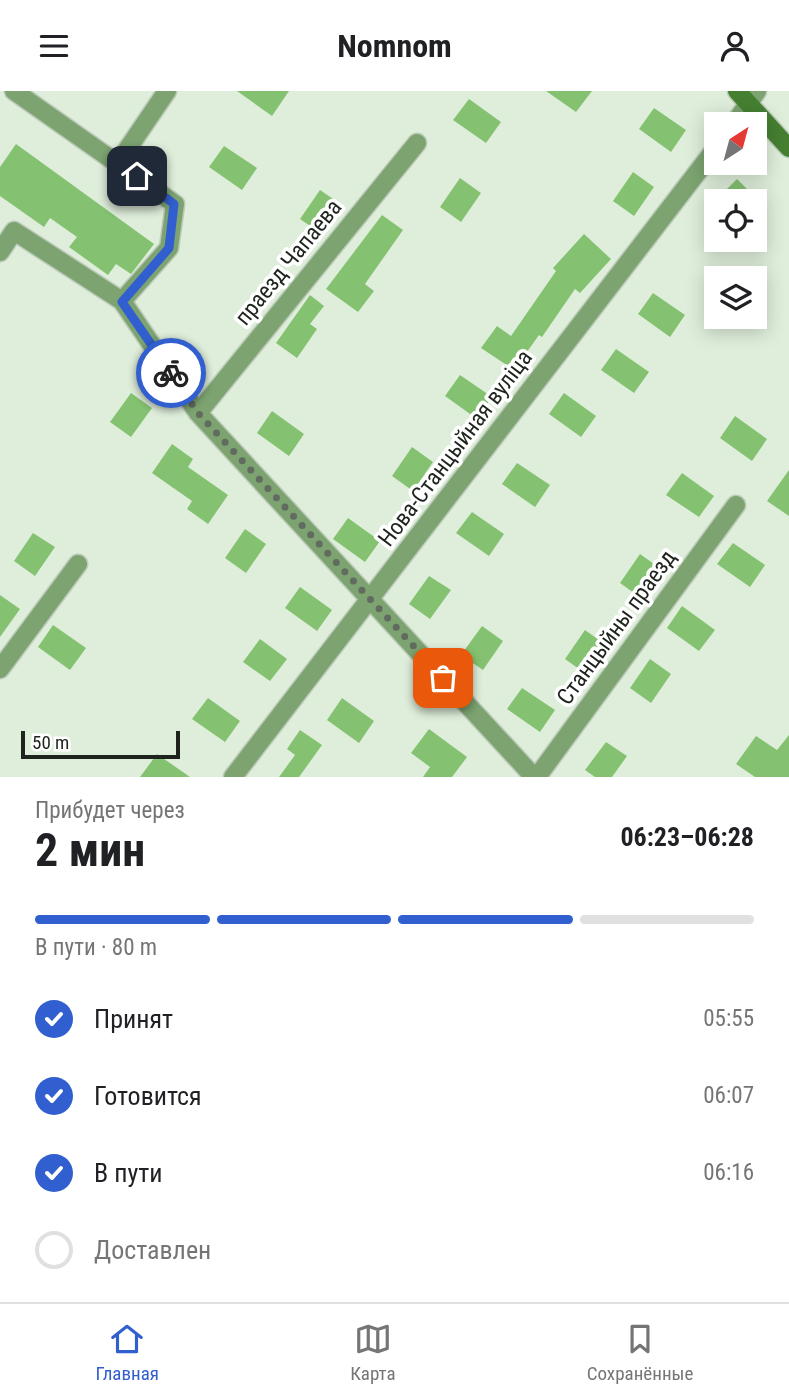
<!DOCTYPE html>
<html lang="ru">
<head>
<meta charset="utf-8">
<style>
  :root { --surface:#fff; --page:#f2f2f2; --text:#202124; --muted:#757577; --line:#e0e0e0; --accent:#325fcf }
  body { margin:0; font-family:"Roboto Condensed",sans-serif; background:var(--page); color:var(--text); height:100vh; display:flex; flex-direction:column; font-size:26px; white-space:nowrap }
  * { box-sizing:border-box; margin:0 }
  p { font-size:23px; color:var(--muted) }
  .icon { flex:none; width:38px; height:38px; fill:none; stroke:currentColor; stroke-width:2; stroke-linecap:round; stroke-linejoin:round }
  .map { position:relative; height:686px; overflow:hidden }
  .drawer { display:flex; flex-direction:column; background:var(--surface); flex:1 }
  .drawer>* { flex:none }
  .needle { width:46px; rotate:36deg }
  .controls { position:absolute; left:704px; top:21px; display:grid; gap:14px }
  .controls a { display:grid; place-items:center; width:63px; height:63px; border-radius:0px; background:var(--surface); box-shadow:0 4px 18px #0003; font-size:35px }
  .scale { position:absolute; left:21px; bottom:18px; width:159px; box-sizing:border-box; padding-left:7px; border:4px solid #1e241d; border-top:0; font-size:19px; line-height:24px; white-space:nowrap; color:#1e241d; -webkit-text-stroke:5px #fff; paint-order:stroke }
  .pin { position:absolute; display:grid; place-items:center; width:60px; height:60px; color:#fff; margin:-30px; border-radius:14px; box-shadow:0 4px 10px #0006 }
  .courier { position:absolute; display:grid; place-items:center; width:70px; height:70px; margin:-35px; border:5px solid #325fcf; border-radius:50%; background:#fff; color:#222; box-shadow:0 2px 9px #0007 }
  .overview em { font-style:normal; font-weight:700 }
  .overview div { display:flex; flex-direction:column-reverse }
  .overview { display:flex; align-items:center; justify-content:space-between; height:119px; padding:0 35px }
  h1 { font-size:46px; font-weight:700; line-height:52px }
  .bar { display:grid; grid-template-columns:repeat(4,1fr); gap:10px 7px; align-content:center; height:84px; padding:0 35px }
  .bar i { height:9px; border-radius:5px; background:var(--line) }
  .bar .selected { background:var(--accent) }
  .bar p { grid-column:span 4 }
  ol { padding:0 35px; list-style:none }
  li { display:flex; align-items:center; gap:21px; height:77px }
  li p { margin-inline-start:auto }
  li .icon { padding:7px; border-radius:50%; background:var(--accent); color:#fff; stroke-width:4 }
  li:last-child { color:var(--muted) }
  li i { width:38px; height:38px; border:4px solid var(--line); border-radius:50% }
  header { display:flex; justify-content:space-between; align-items:center; height:91px; padding:0 35px; background:var(--surface); font-size:32px; font-weight:700 }
  .tabs { display:flex; justify-content:space-around; align-items:center; height:98px; border-top:2px solid var(--line); background:var(--surface); font-size:19px; color:var(--muted) }
  .tabs a { display:grid; justify-items:center; gap:4px }
  .tabs .selected { color:var(--accent) }
  .map>svg:first-child { display:block }
  .building { fill:#84c271 }
  .lines { fill:none; stroke-linecap:round; stroke-linejoin:round }
  .street-casing { stroke:#bccab9; stroke-width:21 }
  .secondary-casing { stroke:#bccab9; stroke-width:21 }
  .street { stroke:#7ca370; stroke-width:18 }
  .secondary { stroke:#458031; stroke-width:18 }
  .done { stroke:#626b60; stroke-width:7; stroke-dasharray:0 12.6 }
  .route { stroke:#325fcf; stroke-width:9 }
  .labels { text-anchor:middle; stroke-width:7; stroke-linejoin:round; paint-order:stroke }
  .street-label { font-size:23px; fill:#1e241d; stroke:#fff }
</style>
</head>
<body>
<header><svg class="icon" aria-label="menu" viewBox="0 0 24 24"><path d="M4 6h16M4 12h16M4 18h16"/></svg>Nomnom<svg class="icon" aria-label="person" viewBox="0 0 24 24"><circle cx="12" cy="8" r="4"/><path d="M4 21q1-7 8-7t8 7"/></svg></header>
<div class="map">
<svg width="789" height="686" viewBox="0 0 789 686">
  <rect width="100%" height="100%" fill="#dfeedb"/>
  <path class="building" d="M 237,0 L 289,0 L 272,25 Z
    M 546,0 L 592,0 L 576,21 Z
    M 469,8 L 501,31 L 486,52 L 453,29 Z
    M 654,17 L 686,39 L 671,61 L 639,38 Z
    M 16,53 L 154,153 L 131,183 L 116,173 L 108,184 L 69,156 L 77,146 L 50,127 L 44,136 L 0,105 L 0,76 Z
    M 224,55 L 257,77 L 242,99 L 209,76 Z
    M 633,81 L 654,96 L 634,125 L 613,110 Z
    M 460,87 L 481,102 L 461,131 L 440,116 Z
    M 737,88 L 759,110 L 715,110 Z
    M 320,99 L 342,114 L 322,143 L 300,128 Z
    M 382,124 L 403,139 L 365,193 L 374,200 L 358,221 L 326,198 Z
    M 584,143 L 611,168 L 580,202 L 575,198 L 542,246 L 539,244 L 514,279 L 481,257 L 497,235 L 511,245 L 556,180 L 553,177 Z
    M 653,202 L 685,224 L 670,246 L 638,223 Z
    M 310,204 L 324,215 L 310,233 L 317,238 L 297,267 L 276,252 Z
    M 616,258 L 649,281 L 634,302 L 601,279 Z
    M 460,284 L 492,306 L 477,328 L 445,305 Z
    M 131,302 L 152,317 L 131,346 L 110,331 Z
    M 564,302 L 596,325 L 581,346 L 549,323 Z
    M 272,320 L 304,343 L 289,365 L 257,342 Z
    M 735,325 L 767,348 L 752,370 L 720,347 Z
    M 172,353 L 193,368 L 188,376 L 228,404 L 208,433 L 187,418 L 192,410 L 152,382 Z
    M 412,356 L 433,371 L 413,400 L 392,385 Z
    M 517,372 L 550,394 L 535,416 L 502,393 Z
    M 789,379 L 789,425 L 767,410 Z
    M 682,382 L 714,405 L 699,426 L 666,404 Z
    M 472,421 L 504,443 L 489,465 L 456,442 Z
    M 348,427 L 380,450 L 365,471 L 333,448 Z
    M 245,438 L 266,453 L 246,482 L 225,467 Z
    M 33,442 L 55,456 L 35,485 L 14,470 Z
    M 733,452 L 765,474 L 750,496 L 717,473 Z
    M 640,463 L 661,478 L 641,507 L 620,492 Z
    M 429,485 L 451,499 L 430,528 L 409,513 Z
    M 300,496 L 332,519 L 317,540 L 285,517 Z
    M 0,504 L 20,518 L 0,546 Z
    M 682,515 L 715,539 L 699,560 L 667,537 Z
    M 53,534 L 86,557 L 70,579 L 38,556 Z
    M 482,535 L 503,550 L 483,579 L 461,564 Z
    M 585,539 L 606,554 L 586,583 L 565,568 Z
    M 260,548 L 287,568 L 270,590 L 243,571 Z
    M 650,568 L 671,583 L 651,612 L 630,597 Z
    M 522,597 L 555,619 L 540,641 L 507,618 Z
    M 208,607 L 240,630 L 225,651 L 192,628 Z
    M 342,607 L 374,630 L 359,652 L 327,629 Z
    M 429,638 L 467,666 L 452,686 L 423,686 L 430,676 L 411,662 Z
    M 300,639 L 322,654 L 299,686 L 279,686 L 295,664 L 287,658 Z
    M 789,644 L 789,686 L 755,686 L 736,673 L 756,645 L 777,659 Z
    M 606,651 L 627,665 L 612,686 L 595,686 L 585,679 Z
    M 157,663 L 190,686 L 140,686 Z"/>
  <g class="lines">
    <defs>
      <path id="street" d="M 734,33 L 757,0
        M 118,72 L 167,0
        M 0,161 L 14,140 L 122,210 L 169,157 L 175,113 L 14,0
        M 122,210 L 198,322 L 534,686
        M 198,322 L 417,52
        M 0,578 L 78,473
        M 233,686 L 716,57
        M 537,686 L 736,414"/>
      <path id="secondary" d="M 737,0 L 789,57"/>
    </defs>
    <use href="#street" class="street-casing"/>
    <use href="#secondary" class="secondary-casing"/>
    <use href="#street" class="street"/>
    <use href="#secondary" class="secondary"/>
  </g>
  <g class="lines">
    <path class="done" d="M 171,282 L 198,322 L 443,587"/>
    <path class="route" d="M 137,85 L 174,113 L 169,157 L 122,211 L 171,282"/>
  </g>
  <g class="labels">
    <g class="street-label">
      <text transform="translate(288 171) rotate(-51)" y="8">праезд Чапаева</text>
      <text transform="translate(455 357) rotate(-53)" y="8">Нова-Станцыйная вуліца</text>
      <text transform="translate(616 536) rotate(-54)" y="8">Станцыйны праезд</text>
    </g>
  </g>
</svg>
<div class="controls">
<a><svg class="needle" viewBox="-14 -14 28 28"><path d="M0-13l5 13h-10z" fill="#e53935"/><path d="M0 13l5-13h-10z" fill="#757577"/></svg></a>
<a><svg class="icon" aria-label="locate" viewBox="0 0 24 24"><circle cx="12" cy="12" r="6"/><path d="M12 2v4M12 18v4M2 12h4M18 12h4"/></svg></a>
<a><svg class="icon" aria-label="layers" viewBox="0 0 24 24"><path d="M12 4l9 5-9 5-9-5zM3 14l9 5 9-5"/></svg></a>
</div>
<div class="scale">50 m</div>
<div class="pin" style="left:443px;top:587px;background:#ea580c"><svg class="icon" aria-label="bag" viewBox="0 0 24 24"><path d="M5 8h14l-1 12H6zM9 8a3 3 0 0 1 6 0"/></svg></div>
<div class="pin" style="left:137px;top:85px;background:#1f2937"><svg class="icon" aria-label="home" viewBox="0 0 24 24"><path d="M3 11l9-7 9 7M6 9v11h12V9"/></svg></div>
<div class="courier" style="left:171px;top:282px"><svg class="icon" aria-label="bike" viewBox="0 0 24 24"><circle cx="6" cy="16" r="4"/><circle cx="18" cy="16" r="4"/><path d="M6 16l4-8h5l3 8M10 8l3 8H6M13 5h3"/></svg></div>
</div>
<section class="drawer">
<div class="overview"><div><h1>2 мин</h1><p>Прибудет через</p></div><em>06:23–06:28</em></div>
<div class="bar"><i class="selected"></i><i class="selected"></i><i class="selected"></i><i></i><p>В пути · 80 m</p></div>
<ol>
<li><svg class="icon" aria-label="check" viewBox="0 0 24 24"><path d="M5 12l5 5 9-10"/></svg>Принят<p>05:55</p></li>
<li><svg class="icon" aria-label="check" viewBox="0 0 24 24"><path d="M5 12l5 5 9-10"/></svg>Готовится<p>06:07</p></li>
<li><svg class="icon" aria-label="check" viewBox="0 0 24 24"><path d="M5 12l5 5 9-10"/></svg>В пути<p>06:16</p></li>
<li><i></i>Доставлен</li>
</ol>
</section>
<nav class="tabs">
<a class="selected"><svg class="icon" aria-label="home" viewBox="0 0 24 24"><path d="M3 11l9-7 9 7M6 9v11h12V9"/></svg>Главная</a>
<a><svg class="icon" aria-label="map" viewBox="0 0 24 24"><path d="M3 6l6-2 6 2 6-2v14l-6 2-6-2-6 2zM9 4v14M15 6v14"/></svg>Карта</a>
<a><svg class="icon" aria-label="saved" viewBox="0 0 24 24"><path d="M7 4h10v16l-5-4-5 4z"/></svg>Сохранённые</a>
</nav>
</body>
</html>
